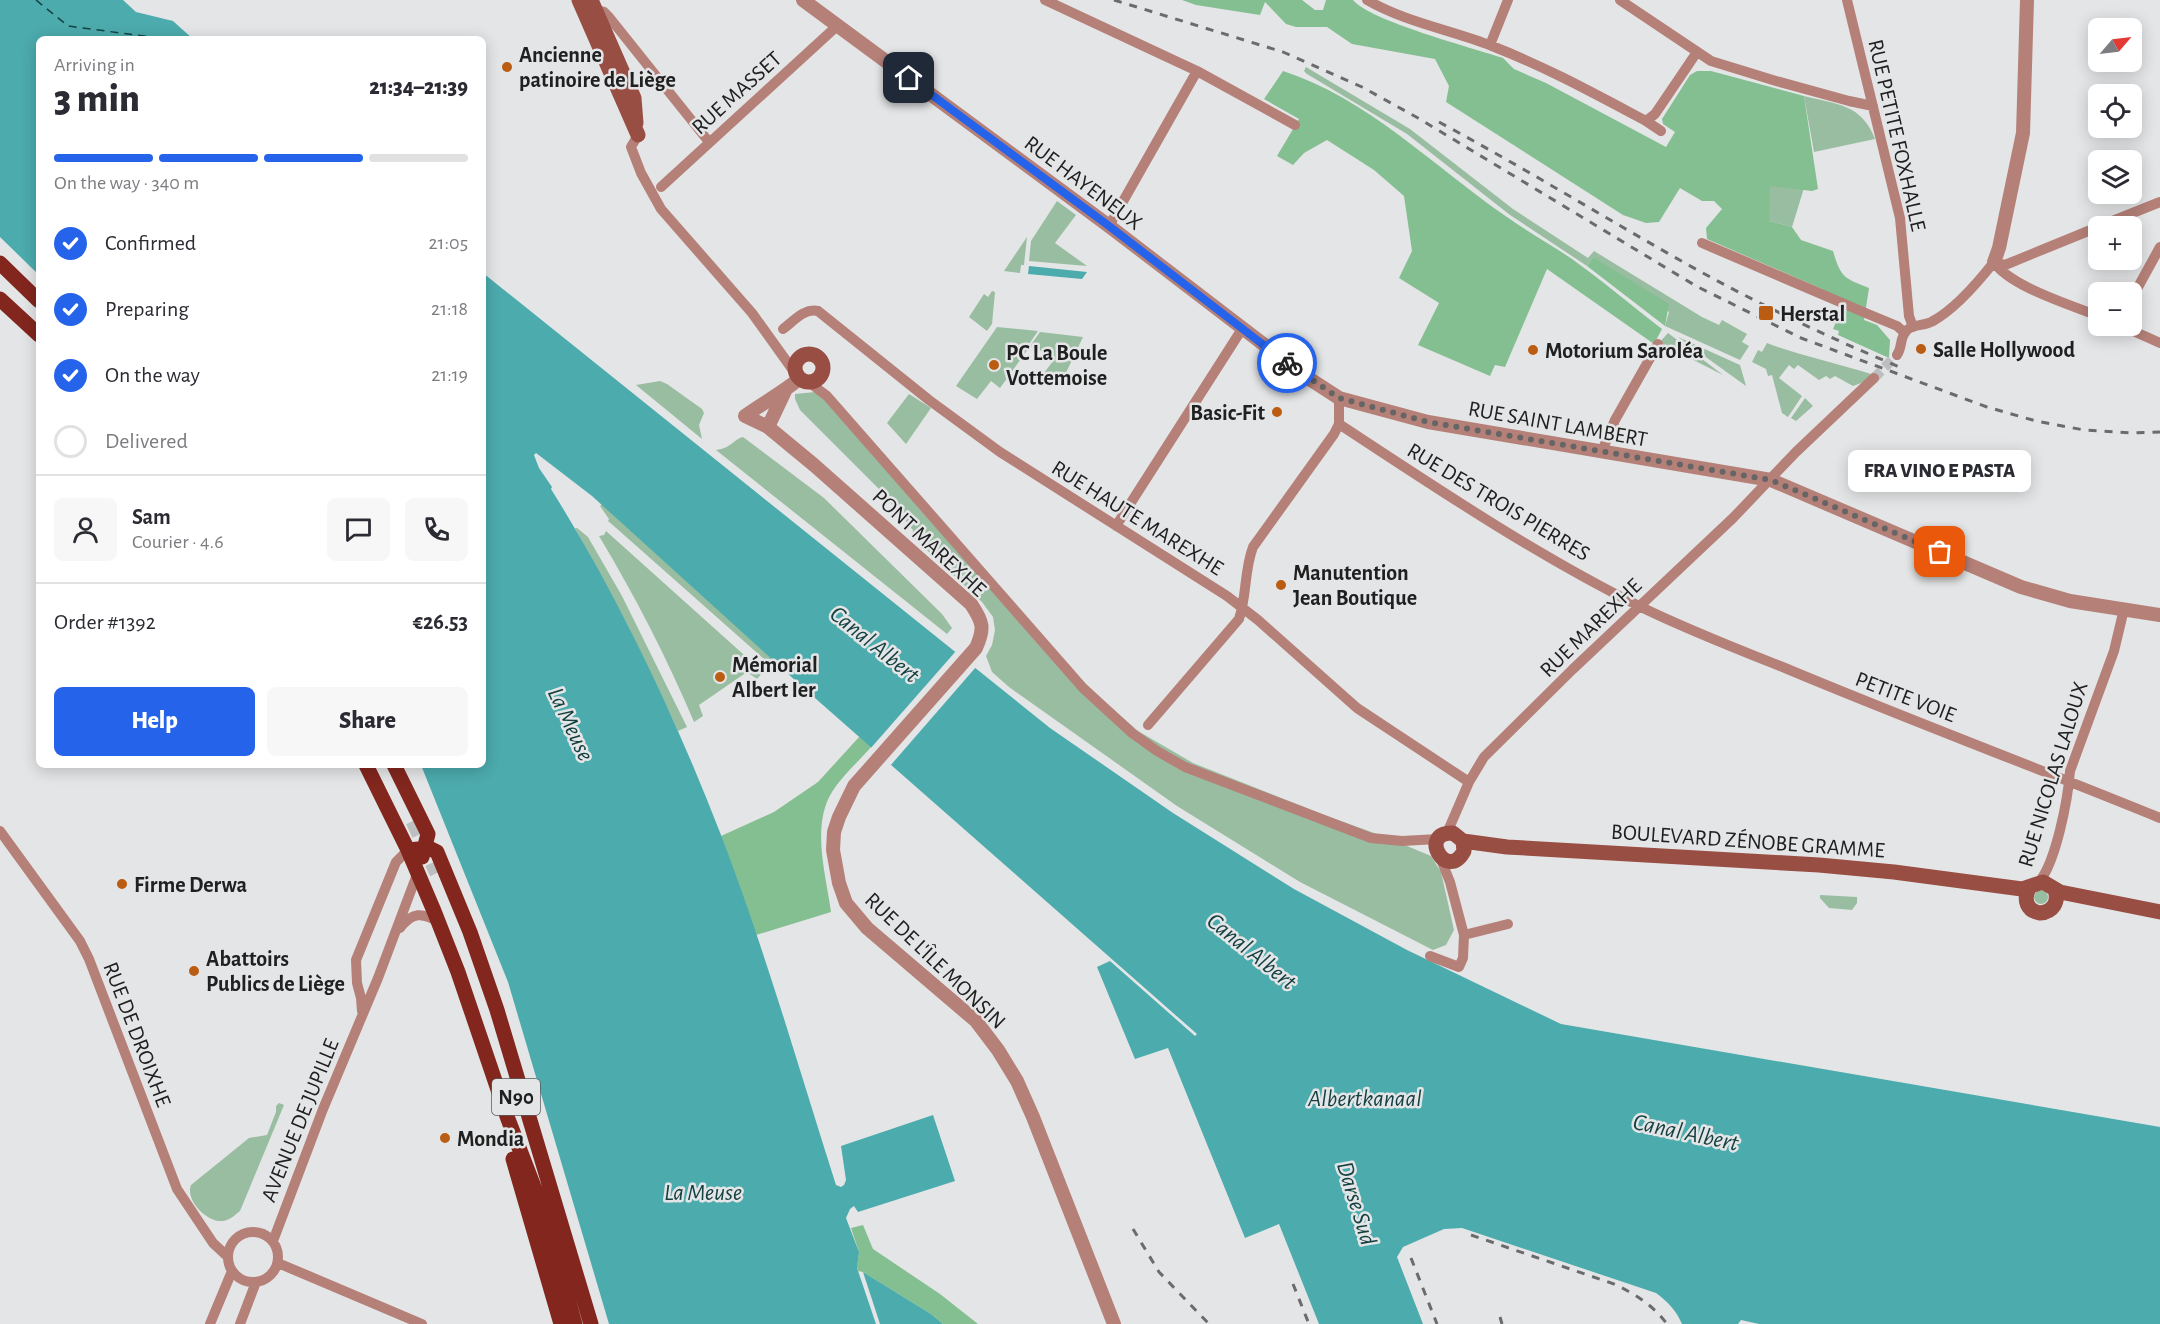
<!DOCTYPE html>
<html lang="en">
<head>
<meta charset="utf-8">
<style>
  :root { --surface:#fff; --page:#f7f7f7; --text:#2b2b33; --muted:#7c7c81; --line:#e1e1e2; --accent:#2563eb }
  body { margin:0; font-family:"Alegreya Sans",sans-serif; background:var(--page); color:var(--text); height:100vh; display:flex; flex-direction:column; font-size:22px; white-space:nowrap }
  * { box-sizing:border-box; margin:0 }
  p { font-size:20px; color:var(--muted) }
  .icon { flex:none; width:33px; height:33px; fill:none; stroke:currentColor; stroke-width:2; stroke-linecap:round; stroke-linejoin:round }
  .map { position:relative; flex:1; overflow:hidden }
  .sheet { position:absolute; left:36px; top:36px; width:450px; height:732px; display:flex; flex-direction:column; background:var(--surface); border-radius:9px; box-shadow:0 3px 15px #0003 }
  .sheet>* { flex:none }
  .needle { width:39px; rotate:62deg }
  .buttons { position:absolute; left:2088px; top:18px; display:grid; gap:12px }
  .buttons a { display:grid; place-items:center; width:54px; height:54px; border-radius:9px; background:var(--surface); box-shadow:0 3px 15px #0003; font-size:30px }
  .pin { position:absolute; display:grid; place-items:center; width:51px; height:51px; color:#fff; margin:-26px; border-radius:12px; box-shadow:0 3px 9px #0006 }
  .courier { position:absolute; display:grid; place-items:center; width:60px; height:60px; margin:-30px; border:4px solid #2563eb; border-radius:50%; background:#fff; color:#222; box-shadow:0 2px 8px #0007 }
  .bubble { position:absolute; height:42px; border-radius:9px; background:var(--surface); box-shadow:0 3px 15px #0003; font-size:20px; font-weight:800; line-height:42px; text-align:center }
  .headline em { font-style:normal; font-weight:800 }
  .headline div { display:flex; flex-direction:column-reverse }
  .headline { display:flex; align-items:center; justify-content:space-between; height:102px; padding:0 18px }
  h1 { font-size:39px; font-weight:800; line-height:45px }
  .bar { display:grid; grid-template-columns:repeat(4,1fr); gap:9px 6px; align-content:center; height:72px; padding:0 18px }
  .bar i { height:8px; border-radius:4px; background:var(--line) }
  .bar .on { background:var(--accent) }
  .bar p { grid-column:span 4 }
  .line { display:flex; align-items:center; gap:15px; padding:0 18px; border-top:2px solid var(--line) }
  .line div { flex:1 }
  .round { display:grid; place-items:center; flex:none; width:63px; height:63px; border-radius:9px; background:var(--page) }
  ol { padding:0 18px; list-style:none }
  li { display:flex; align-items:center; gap:18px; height:66px }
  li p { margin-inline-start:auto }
  li .icon { padding:6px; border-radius:50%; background:var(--accent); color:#fff; stroke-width:4 }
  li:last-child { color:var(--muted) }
  li i { width:33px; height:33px; border:3px solid var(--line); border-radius:50% }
  .cta { display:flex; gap:12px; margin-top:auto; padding:12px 18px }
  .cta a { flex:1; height:69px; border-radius:9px; background:var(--accent); color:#fff; font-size:24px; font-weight:800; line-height:69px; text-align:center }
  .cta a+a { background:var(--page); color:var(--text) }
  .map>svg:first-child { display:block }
  .green { fill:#99bda1 }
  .forest { fill:#84bf92 }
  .water { fill:#4cabad }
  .pier { fill:#e4e5e6 }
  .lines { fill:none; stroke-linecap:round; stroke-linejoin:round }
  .ferry { stroke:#154142; stroke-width:1.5; stroke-dasharray:8 6; stroke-linecap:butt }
  .minor-tunnel { stroke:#bdbebf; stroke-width:10; stroke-dasharray:10 5; stroke-linecap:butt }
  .primary-tunnel { stroke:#bdbebf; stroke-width:15; stroke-dasharray:15 8; stroke-linecap:butt }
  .minor { stroke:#b58078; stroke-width:10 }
  .tertiary { stroke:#b58078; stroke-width:14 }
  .secondary { stroke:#994e44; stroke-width:15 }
  .primary { stroke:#82261e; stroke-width:15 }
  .rail { stroke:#6b6b6c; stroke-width:3; stroke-dasharray:8 8; stroke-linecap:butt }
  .done { stroke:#656566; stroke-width:6; stroke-dasharray:0 10.8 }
  .route { stroke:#2563eb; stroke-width:8 }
  .poi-dot { fill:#bb5c13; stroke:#e4e5e6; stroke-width:2 }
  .labels { text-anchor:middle; stroke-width:5; stroke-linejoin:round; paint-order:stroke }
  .shield { fill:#e4e5e6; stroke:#5b5b5c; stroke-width:1.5 }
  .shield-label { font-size:21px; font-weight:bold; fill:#202021 }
  .poi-label { font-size:22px; font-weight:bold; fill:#202021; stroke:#e4e5e6; text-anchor:start }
  .street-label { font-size:22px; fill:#202021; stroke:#e4e5e6 }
  .water-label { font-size:24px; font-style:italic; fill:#154142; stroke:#e4e5e6 }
</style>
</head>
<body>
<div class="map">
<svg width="2160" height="1324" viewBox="0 0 2160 1324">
  <rect width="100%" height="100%" fill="#e4e5e6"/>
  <path class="green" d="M 1306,67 L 1410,129 L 1513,209 L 1588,258 L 1594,251 L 1702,317 L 1719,325 L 1722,320 L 1747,334 L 1742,342 L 1749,346 L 1740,360 L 1665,326 L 1669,312 L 1593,257 L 1587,266 L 1510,215 L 1407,134 L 1307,74 L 1304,71 Z
    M 1804,96 C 1836,104 1862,104 1875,139 L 1814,152 Z
    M 1769,185 L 1804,188 L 1792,227 L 1769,221 Z
    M 1057,201 L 1076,215 L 1055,243 L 1087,266 L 1029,261 L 1031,241 Z
    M 1027,237 L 1024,265 L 1021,265 L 1020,273 L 1004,271 Z
    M 992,291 L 995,292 L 992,324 L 987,331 L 969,317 L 984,294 L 988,297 Z
    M 997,327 L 1038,331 L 1027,347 L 1028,349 L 1000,388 L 991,381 L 977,399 L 956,386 Z
    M 1040,332 L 1083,337 L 1063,379 L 1051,371 L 1039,387 L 1035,385 L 1053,361 L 1035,346 L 1033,349 L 1030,346 Z
    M 1668,333 L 1723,375 L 1662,344 L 1660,342 Z
    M 1678,337 L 1740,365 L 1746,386 Z
    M 1767,343 C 1801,356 1837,363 1871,374 L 1864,382 L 1853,386 L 1835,376 L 1830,379 L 1826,376 L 1819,380 L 1798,365 L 1794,369 L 1789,365 L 1779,378 L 1802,396 L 1788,417 L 1782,413 L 1772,375 L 1768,376 L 1766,369 L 1752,362 L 1758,350 L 1762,352 Z
    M 660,381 L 667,384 L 702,409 L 704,413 L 699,425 L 702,439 L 636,385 Z
    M 815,392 L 865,433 L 1084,684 L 1138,731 L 1193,763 L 1327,816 L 1388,838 L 1431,856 L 1441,872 L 1454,930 L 1446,945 L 1433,950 L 1300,882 L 1177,806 L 1009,687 L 992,672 L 986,656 L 992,645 L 995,630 L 993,617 L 982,602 L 912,536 L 913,530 L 878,488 L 800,410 L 795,399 L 795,394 Z
    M 909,394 L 931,408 L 906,444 L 887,423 Z
    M 1805,398 L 1813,406 L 1796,421 L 1791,418 Z
    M 743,437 L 824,498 L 942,614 L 952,628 L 947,634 L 716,450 C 732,448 732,440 743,437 Z
    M 602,504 L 777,663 L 772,666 L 615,527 L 608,521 L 609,519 L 600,506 Z
    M 575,528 L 577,528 L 588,537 L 622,596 L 687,727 L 678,731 L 629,628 Z
    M 606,531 L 763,672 L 757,679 L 747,672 L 699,705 L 703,716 L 694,722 C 667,658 635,596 599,536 L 604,535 Z
    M2034 897a7 7 0 1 1 14 0a7 7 0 1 1-14 0Z
    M 1820,895 L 1857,897 L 1857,903 L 1852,910 L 1829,908 L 1820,898 Z
    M 279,1103 L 284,1105 L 240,1211 C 235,1215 230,1220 223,1221 C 207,1223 185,1200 191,1185 L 249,1138 L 267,1135 L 276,1112 L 276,1106 Z"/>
  <path class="forest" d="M 1182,0 L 1302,0 L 1315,10 L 1323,10 L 1326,0 L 1353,0 C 1370,21 1473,48 1503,58 L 1514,69 L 1546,83 L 1666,147 L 1675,132 L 1663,124 L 1662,119 L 1690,75 L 1697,71 L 1711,71 L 1804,96 L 1818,189 L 1812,191 L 1770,186 L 1769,221 L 1792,227 L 1801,240 L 1833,251 C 1841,278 1844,278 1869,288 L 1864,320 L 1877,325 L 1890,340 L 1889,358 L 1838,335 L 1839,331 L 1833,329 L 1844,303 L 1826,294 L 1822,289 L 1707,239 L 1706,228 L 1722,209 L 1714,201 L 1702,201 L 1680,188 L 1659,222 L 1646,223 L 1623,215 L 1446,102 L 1449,86 L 1435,59 L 1352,44 L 1327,27 L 1296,27 L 1286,24 L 1265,2 L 1260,15 L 1196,5 Z
    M 1283,71 C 1369,99 1434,167 1507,217 C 1528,232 1551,245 1572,259 C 1603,281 1632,306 1662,329 L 1654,344 L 1547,269 L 1505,367 L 1495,365 L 1490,376 L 1418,345 L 1439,303 L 1399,278 L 1412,251 L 1404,196 L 1374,170 L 1327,140 L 1304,153 L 1293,165 L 1277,156 L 1299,119 L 1264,99 Z
    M 1593,257 L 1669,304 L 1665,326 L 1587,266 Z
    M 860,736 L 872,746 C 859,761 842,776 832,792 C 811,826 826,875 831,912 L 756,935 L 721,836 L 774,812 L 818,782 Z
    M 863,1225 L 873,1249 L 940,1294 L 978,1324 L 943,1324 L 931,1314 L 863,1272 L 858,1271 L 857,1267 L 859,1252 L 851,1228 Z"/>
  <path class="water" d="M 0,0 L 123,0 L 136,12 L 173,21 L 193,39 L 39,39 L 39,275 L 0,237 Z
    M 1029,266 L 1087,272 L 1082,279 L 1028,274 Z
    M 483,273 L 1050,728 L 1173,813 L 1294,889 L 1407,950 L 1561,1024 L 2160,1127 L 2160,1324 L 1759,1324 L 1741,1320 L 1738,1324 L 1682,1324 C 1676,1310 1668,1302 1656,1293 L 1462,1228 L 1444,1229 L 1403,1247 L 1397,1257 L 1423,1324 L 1319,1324 L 1279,1224 L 1245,1238 L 1168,1048 L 1135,1059 L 1097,967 L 1110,961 L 1195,1036 L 1197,1034 L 807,691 L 592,496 L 536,453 L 534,455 L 539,468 L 552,487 L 551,489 C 619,598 675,716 721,835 C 765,950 799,1069 836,1185 L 841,1187 L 844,1185 L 846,1180 L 841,1146 L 933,1115 L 955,1181 L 858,1212 L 854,1206 L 850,1209 L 846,1218 L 859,1252 L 857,1268 L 876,1324 L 609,1324 L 508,982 L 421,765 L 483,765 Z
    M 863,1272 L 931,1314 L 943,1324 L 880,1324 Z"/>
  <path class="pier" d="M 956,651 L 976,667 L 890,766 L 870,749 Z"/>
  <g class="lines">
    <path class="ferry" d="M 36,0 L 68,26 L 166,39"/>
    <path class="minor-tunnel" d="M 1874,378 L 1897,355"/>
    <path class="primary-tunnel" d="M 413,821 L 437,873"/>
    <path class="minor" d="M 1045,0 L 1197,71 L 1295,125
      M 1367,0 C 1405,22 1451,30 1492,46 C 1546,67 1595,94 1646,121 L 1655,114 L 1697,52
      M 1620,0 L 1711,61 L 1776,81 L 1849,101 L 1873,106
      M 1847,0 L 1900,218 L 1909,316 L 1913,327
      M 595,10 L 604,12 L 609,17 L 709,142
      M 1490,45 L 1508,0
      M 1646,121 L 1661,131
      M 638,135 L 631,147 L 641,173 L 661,209 L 752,313 L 795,373
      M 661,187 L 837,26
      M 1109,226 L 1197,71
      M 2100,226 L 2160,202
      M 1702,243 L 1868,314 L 1897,326 L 1905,333
      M 1994,262 C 2009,286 2071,305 2098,316
      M 1994,262 L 2005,265 L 2098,227
      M 2132,298 L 2160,247
      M 2122,326 L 2160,343
      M 783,329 C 794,321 804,308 818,311 L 929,400 L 1000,452 L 1227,596 L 1258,620 L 1357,708 L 1469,782
      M 1897,355 C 1903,346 1899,338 1907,330 C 1914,324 1925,326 1933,321 C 1955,309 1979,281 1994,262
      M 810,383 L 827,396 L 1083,688 L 1132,733 L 1157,751 L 1185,767 L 1371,838 L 1402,841 L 1438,839
      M 1339,424 C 1438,489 1536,555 1641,607 C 1688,630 1737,649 1785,668 C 1909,720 2035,767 2160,818
      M 1602,451 L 1615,420 L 1658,344
      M 1116,526 L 1242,329
      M 1148,725 L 1239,619 C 1247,596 1244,570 1253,547 L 1334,434 L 1339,424 L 1339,398
      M 0,831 L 80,941 L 89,959 L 177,1189 L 213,1243 L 227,1256
      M 1447,833 L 1469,782 L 1484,757 L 1573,669 L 1733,518 L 1796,452 L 1874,378
      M 1440,857 L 1450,882 L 1464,935
      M 2039,882 C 2056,862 2068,799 2070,771 L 2114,651 L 2124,609
      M 400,928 C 412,912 422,912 439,922
      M 1430,956 L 1459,967 L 1463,958 L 1464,935 L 1508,924
      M 362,1011 L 361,998 L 357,983 L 356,960 L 396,862 L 408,850
      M228 1257a25 25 0 1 1 50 0a25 25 0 1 1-50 0Z
      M 273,1241 L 323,1109 L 378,978 L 418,872
      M 278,1263 L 422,1324
      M 210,1324 L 232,1271
      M 240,1324 L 256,1282"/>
    <path class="tertiary" d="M 803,0 L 1109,226 L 1305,376 L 1339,398 L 1428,422 L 1771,480 L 2021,587 L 2070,601 L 2160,615
      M 1994,262 L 1999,248 L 2023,133 L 2027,0
      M 799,379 C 782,393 763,403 745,416 L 768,427 L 814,465 L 971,604 C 983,622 985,628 976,648 L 854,786 L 839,817 L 834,832 L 833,850 L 839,883 L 846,903 L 867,928 L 976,1021 L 998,1050 L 1017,1081 L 1033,1117 L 1114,1324
      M 768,427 L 785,391"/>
    <path class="secondary" d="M 579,0 L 638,135
      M 591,0 L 634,98 L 636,123
      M795 368a14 14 0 1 1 28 0a14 14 0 1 1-28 0Z
      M 1463,841 L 1464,851 C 1447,883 1417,832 1453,833 L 1463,841 L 1507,847 L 1819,865 L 1894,872 L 2022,889 L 2043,882 L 2060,892 L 2160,912
      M 2029,888 C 2023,900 2027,911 2040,913 C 2053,912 2059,902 2055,890"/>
    <path class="primary" d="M 0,263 L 39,301
      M 0,299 L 39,335
      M 366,765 L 408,850 L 434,911 L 458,972 L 508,1119 L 541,1205
      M 394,765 L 428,834 L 422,857
      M 408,850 L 429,848 L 437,852 L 470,932 L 497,1010 L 591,1324
      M 513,1159 L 561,1324
      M 539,1197 L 575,1324"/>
    <path class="rail" d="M 1114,0 L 1283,52 L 1362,87 L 1418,118 L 1696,286 L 1801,338 L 1987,407 L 2036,421 L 2084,430 L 2133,433 L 2160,432
      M 1439,122 C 1517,164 1592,210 1669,254 C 1744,297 1822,335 1902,368
      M 1133,1229 L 1159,1272 L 1209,1324
      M 1471,1235 L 1614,1284 C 1635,1294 1653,1305 1667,1324
      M 1411,1258 L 1437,1324
      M 1293,1284 L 1309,1324
      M 1500,1317 L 1502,1324"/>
  </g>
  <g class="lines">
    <path class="done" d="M 1287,363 L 1339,398 L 1428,422 L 1771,480 L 1940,552"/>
    <path class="route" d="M 909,78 L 1109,226 L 1287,363"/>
  </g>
  <g class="poi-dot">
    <circle cx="507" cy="67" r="6"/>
    <rect x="1758" y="305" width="16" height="16" rx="3"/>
    <circle cx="1921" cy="349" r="6"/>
    <circle cx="1533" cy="350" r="6"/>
    <circle cx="994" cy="365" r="6"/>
    <circle cx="1277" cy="412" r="6"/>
    <circle cx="1281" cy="585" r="6"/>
    <circle cx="720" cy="677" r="6"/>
    <circle cx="122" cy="884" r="6"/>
    <circle cx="194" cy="971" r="6"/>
    <circle cx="445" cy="1138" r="6"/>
  </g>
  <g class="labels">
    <rect class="shield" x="492" y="1079" width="48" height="36" rx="4.5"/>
    <g class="shield-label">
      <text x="516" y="1104">N90</text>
    </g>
    <g class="poi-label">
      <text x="519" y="62">Ancienne<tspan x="519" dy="25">patinoire de Liège</tspan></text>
      <text x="1780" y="321">Herstal</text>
      <text x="1933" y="357">Salle Hollywood</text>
      <text x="1545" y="358">Motorium Saroléa</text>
      <text x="1006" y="360">PC La Boule<tspan x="1006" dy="25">Vottemoise</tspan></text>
      <text x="1265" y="420" text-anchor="end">Basic-Fit</text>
      <text x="1293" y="580">Manutention<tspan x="1293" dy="25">Jean Boutique</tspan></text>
      <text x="732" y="672">Mémorial<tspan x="732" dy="25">Albert Ier</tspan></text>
      <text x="134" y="892">Firme Derwa</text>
      <text x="206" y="966">Abattoirs<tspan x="206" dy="25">Publics de Liège</tspan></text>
      <text x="457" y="1146">Mondia</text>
    </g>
    <g class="street-label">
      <text transform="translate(736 92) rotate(-42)" y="8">RUE MASSET</text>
      <text transform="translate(1898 135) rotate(77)" y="8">RUE PETITE FOXHALLE</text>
      <text transform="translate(1084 182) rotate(37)" y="8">RUE HAYENEUX</text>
      <text transform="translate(1558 423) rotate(10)" y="8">RUE SAINT LAMBERT</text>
      <text transform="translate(1499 501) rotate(31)" y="8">RUE DES TROIS PIERRES</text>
      <text transform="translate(1138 517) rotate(32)" y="8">RUE HAUTE MAREXHE</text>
      <text transform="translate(930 542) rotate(43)" y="8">PONT MAREXHE</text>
      <text transform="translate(1590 627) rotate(-44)" y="8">RUE MAREXHE</text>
      <text transform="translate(1906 696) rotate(21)" y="8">PETITE VOIE</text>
      <text transform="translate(2052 774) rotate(-73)" y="8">RUE NICOLAS LALOUX</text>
      <text transform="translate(1748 840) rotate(4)" y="8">BOULEVARD ZÉNOBE GRAMME</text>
      <text transform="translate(936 960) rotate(44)" y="8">RUE DE L'ÎLE MONSIN</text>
      <text transform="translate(138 1034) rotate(69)" y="8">RUE DE DROIXHE</text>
      <text transform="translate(299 1120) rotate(-68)" y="8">AVENUE DE JUPILLE</text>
    </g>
    <g class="water-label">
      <text transform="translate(875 644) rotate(39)" y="8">Canal Albert</text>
      <text transform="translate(571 724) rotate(65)" y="8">La Meuse</text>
      <text transform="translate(1252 951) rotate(39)" y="8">Canal Albert</text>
      <text x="1365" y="1106">Albertkanaal</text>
      <text transform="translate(1686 1132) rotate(12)" y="8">Canal Albert</text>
      <text x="703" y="1200">La Meuse</text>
      <text transform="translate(1357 1203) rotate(73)" y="8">Darse Sud</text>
    </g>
  </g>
</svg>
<div class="buttons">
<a><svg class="needle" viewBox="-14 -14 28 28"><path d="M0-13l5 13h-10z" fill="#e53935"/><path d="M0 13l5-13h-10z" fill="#7c7c81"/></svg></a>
<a><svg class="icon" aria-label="locate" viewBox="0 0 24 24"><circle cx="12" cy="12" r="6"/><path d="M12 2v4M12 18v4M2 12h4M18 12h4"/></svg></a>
<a><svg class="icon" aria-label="layers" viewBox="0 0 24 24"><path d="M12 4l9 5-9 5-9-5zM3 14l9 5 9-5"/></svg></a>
<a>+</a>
<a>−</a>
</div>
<div class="pin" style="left:1940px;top:552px;background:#ea580c"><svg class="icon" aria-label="bag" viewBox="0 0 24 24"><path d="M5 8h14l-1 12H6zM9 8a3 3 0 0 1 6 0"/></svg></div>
<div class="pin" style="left:909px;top:78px;background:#1f2937"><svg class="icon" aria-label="home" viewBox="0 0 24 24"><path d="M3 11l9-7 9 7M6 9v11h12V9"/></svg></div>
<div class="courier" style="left:1287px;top:363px"><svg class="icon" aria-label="bike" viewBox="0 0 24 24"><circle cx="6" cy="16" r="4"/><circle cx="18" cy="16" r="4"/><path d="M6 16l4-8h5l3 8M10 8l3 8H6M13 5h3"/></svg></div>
<div class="bubble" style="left:1848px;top:450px;width:183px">FRA VINO E PASTA</div>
<section class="sheet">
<div class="headline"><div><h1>3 min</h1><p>Arriving in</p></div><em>21:34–21:39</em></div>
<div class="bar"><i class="on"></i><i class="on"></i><i class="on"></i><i></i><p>On the way · 340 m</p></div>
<ol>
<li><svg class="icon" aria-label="check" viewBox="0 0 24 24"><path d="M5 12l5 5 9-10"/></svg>Confirmed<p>21:05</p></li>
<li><svg class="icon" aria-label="check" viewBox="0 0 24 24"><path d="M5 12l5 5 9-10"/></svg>Preparing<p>21:18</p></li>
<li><svg class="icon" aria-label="check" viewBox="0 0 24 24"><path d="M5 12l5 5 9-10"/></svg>On the way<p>21:19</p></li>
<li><i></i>Delivered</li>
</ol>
<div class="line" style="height:108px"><a class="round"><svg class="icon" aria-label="person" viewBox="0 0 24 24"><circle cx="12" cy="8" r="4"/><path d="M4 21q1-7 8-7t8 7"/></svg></a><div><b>Sam</b><p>Courier · 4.6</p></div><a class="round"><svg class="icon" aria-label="chat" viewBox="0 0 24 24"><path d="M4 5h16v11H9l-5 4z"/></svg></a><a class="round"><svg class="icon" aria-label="phone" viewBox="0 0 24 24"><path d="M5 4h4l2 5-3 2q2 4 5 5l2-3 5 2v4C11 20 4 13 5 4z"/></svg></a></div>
<div class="line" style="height:78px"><div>Order #1392</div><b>€26.53</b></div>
<div class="cta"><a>Help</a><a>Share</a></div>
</section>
</div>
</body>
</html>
